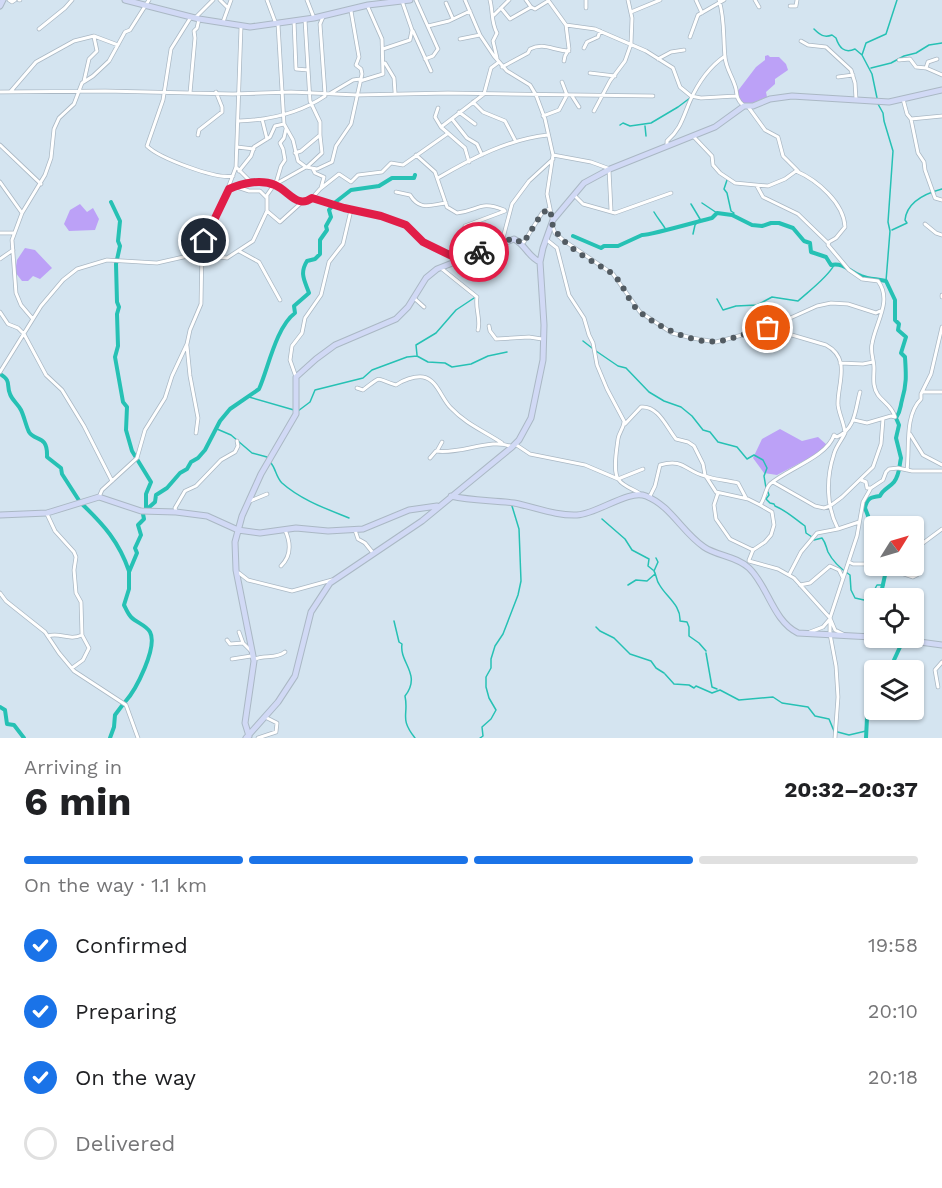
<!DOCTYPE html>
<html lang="en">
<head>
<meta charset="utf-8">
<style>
  :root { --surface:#fff; --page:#f2f2f2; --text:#202124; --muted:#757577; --line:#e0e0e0; --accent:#1a73e8 }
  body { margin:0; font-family:"Work Sans",sans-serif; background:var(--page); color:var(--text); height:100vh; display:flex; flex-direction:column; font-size:22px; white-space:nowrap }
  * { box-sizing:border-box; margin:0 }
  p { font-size:20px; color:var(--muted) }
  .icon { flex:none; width:33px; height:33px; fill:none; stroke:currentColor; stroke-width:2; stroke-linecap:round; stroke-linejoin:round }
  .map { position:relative; height:738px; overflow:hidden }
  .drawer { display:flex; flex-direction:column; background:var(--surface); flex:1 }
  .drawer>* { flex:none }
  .needle { width:39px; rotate:53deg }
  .tools { position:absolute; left:864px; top:516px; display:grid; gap:12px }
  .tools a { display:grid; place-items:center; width:60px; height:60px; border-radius:6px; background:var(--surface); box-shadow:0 2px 4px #0004; font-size:30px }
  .pin { position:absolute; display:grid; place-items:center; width:51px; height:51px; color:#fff; margin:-26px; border:3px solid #fff; border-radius:50%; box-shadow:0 2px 6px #0007 }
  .courier { position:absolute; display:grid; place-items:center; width:60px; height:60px; margin:-30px; border:4px solid #e11d48; border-radius:50%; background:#fff; color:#222; box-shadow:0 2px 8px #0007 }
  .overview em { font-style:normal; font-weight:700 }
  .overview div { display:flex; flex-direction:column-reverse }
  .overview { display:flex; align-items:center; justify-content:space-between; height:102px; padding:0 24px }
  h1 { font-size:39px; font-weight:700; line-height:45px }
  .bar { display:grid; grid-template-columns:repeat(4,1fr); gap:9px 6px; align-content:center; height:72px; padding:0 24px }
  .bar i { height:8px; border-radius:4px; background:var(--line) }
  .bar .current { background:var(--accent) }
  .bar p { grid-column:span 4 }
  ol { padding:0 24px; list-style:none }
  li { display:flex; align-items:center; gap:18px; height:66px }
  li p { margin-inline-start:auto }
  li .icon { padding:6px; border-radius:50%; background:var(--accent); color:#fff; stroke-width:4 }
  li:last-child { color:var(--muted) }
  li i { width:33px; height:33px; border:3px solid var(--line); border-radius:50% }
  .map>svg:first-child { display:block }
  .forest { fill:#bca1f7 }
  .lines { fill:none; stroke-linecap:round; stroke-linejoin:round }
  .stream { stroke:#26c1b4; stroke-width:1.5 }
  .river { stroke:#26c1b4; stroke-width:4 }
  .street-casing { stroke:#aab8c4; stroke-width:4.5 }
  .secondary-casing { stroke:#aab8c4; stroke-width:7 }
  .street { stroke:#fff; stroke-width:3 }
  .secondary { stroke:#d1d9f5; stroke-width:5 }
  .done { stroke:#525b62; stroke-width:6; stroke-dasharray:0 10.8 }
  .route { stroke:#e11d48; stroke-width:8 }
</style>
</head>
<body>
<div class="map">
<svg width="942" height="738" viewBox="0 0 942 738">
  <rect width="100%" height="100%" fill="#d4e4f0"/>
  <path class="forest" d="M 768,55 L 770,57 L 779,57 L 786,64 L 788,70 L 775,79 L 775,84 L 766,92 L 767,97 L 745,106 L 740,102 L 737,92 L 756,67 L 765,60 L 765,56 Z
    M 80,204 L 87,212 L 93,208 L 99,219 L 95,230 L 69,231 L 64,224 L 70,210 Z
    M 25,248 L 35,250 L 52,268 L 40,279 L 33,276 L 28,281 L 22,281 L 15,272 L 17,260 Z
    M 780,429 L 802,441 L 818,437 L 827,445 L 815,455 L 777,475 L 764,473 L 753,458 L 762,439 Z"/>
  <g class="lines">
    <path class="stream" d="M 814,29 C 820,35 824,38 832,35 L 836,38 C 839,47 844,54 855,49 L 862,55
      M 871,68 L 891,63 L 904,56 L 916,53 L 929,45 L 942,43
      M 877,98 L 872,74 L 862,55 L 866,43 L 886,34 L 897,0
      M 878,104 L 883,113 L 884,121 L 893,151 L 888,222 L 890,231 L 886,281
      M 620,125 L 623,123 L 630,126 L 651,123 L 678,107 L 690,98
      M 645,126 L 646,136
      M 727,180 L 724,189 L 727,193 L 731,211 L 734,213 L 732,215
      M 702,203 L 717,213
      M 691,204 L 700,219 L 695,225 L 693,234
      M 654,212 C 658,219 663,224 666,230
      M 892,230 L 907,223 L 905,220 C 907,201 927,193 942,189
      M 717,299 L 723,310 L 736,306 L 757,305 L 772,297 L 798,301 C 809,291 828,277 834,265
      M 583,341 L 592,348
      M 596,351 L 618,366 L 626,368 L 649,392 L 664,401 L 681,407 L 692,416 L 703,430 L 710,432 L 718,442 L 737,447 L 747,459 L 754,455 L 763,460 L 767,468 L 764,476 L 766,488
      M 417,355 L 416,345 L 436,333 L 456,310 L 474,298
      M 249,397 L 294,410
      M 298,411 L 310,402 L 315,390 L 363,378 L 372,370 L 407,357 L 417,356 L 428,362 L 445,363 L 452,367 L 471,364 L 488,356 L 507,352
      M 217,429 L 231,435 L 252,453 L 267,457 L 268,459
      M 271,463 C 276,469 276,477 282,483 C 301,500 327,509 349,518
      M 768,492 L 769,495 L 766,499 L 770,503 L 774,504 L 775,506 C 787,511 795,519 805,526 L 806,533 L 812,537
      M 602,519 L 625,539 L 632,550 L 649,559 L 648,566 L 653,570
      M 814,540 L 822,538 C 826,543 826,547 828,552 C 833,562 841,569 850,575 L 851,590 L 855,598 L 864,600 L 870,598 L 877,585 L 884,585
      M 656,558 L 658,562 L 654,571 C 657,576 656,580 659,584 C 666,597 681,605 680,621 L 687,622 L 689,627 L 689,636 L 699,643 L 706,651
      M 628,585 L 636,580 L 647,581 L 655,574
      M 394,621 L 399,642 L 402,644 C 399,663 422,674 405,696 C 409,715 399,718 415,738
      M 596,627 L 600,631 L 614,638 L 630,654 L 651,661 L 656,668 L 664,673
      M 706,653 L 712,687 L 717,689
      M 665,674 L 674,684 L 689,685 L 694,688 L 696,686 L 712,693 L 720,690 L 739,700 L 773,697 L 782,703 L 808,707 L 815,716 L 829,719 L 834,731 L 849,735 L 866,731
      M 480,738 L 483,736 L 482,727 L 491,719 L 496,710 L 489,698 L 486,687 L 486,677 L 491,668 L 491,659 L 495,646 L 503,634 L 518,595 L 521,581 L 519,529 L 512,506"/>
    <path class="river" d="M 111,202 L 120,221 L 118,241 L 120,246 L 116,264 L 117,302 L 119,307 L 117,314 L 118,346 L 115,357 L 123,402 L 127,407 L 126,430 L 132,451 L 151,482 L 146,494 L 146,509
      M 333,204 L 351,190 L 379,186 L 392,178 L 414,178 L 415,175
      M 573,236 L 601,248 L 604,246 L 618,246 L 642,235 C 648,236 703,220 712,218 L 717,213 L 732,215 L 752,225 L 762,226 L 771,223 L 779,223 L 793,228 L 804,241 L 810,243 L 811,252 L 826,257 L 831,265 C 844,262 851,273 861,276 C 869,279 878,279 886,281 L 895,300 L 895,320 L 899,324 L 898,330 L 906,337 L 901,353 L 905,357 C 906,374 907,383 902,400 C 900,407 901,411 896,418 L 899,425 L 896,438 L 901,458 C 899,466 900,474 894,482 C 889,488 883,489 880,496 C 871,497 867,498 865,508 L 874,531 L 874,544
      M 0,374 C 12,381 6,385 10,394 C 12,400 18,404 21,410 C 24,416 26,426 29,432 C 35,442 48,434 47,457 L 61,468 L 62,474 L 80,502
      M 82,504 C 104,525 119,542 129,571
      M 146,510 L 155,502 L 156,495 L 167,488 L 180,473 L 187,469 L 191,462 L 198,458 L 205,450 L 220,421 L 230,409 L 259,389 C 268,369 276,327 295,313 L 294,306 L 309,293 C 305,281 299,274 307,261 L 315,259 L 320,254 L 320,240 L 327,230 L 326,226 L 331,217 L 329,210 L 333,205
      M 880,598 L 887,566
      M 895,670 L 894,660 L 900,647 L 897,638
      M 125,702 C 136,690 158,647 150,632 C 146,625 137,623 131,617 C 128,614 126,609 124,605 L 129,589 L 129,572 L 137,553 L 135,548 L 141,535 L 138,525 L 144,519 L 143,514
      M 0,707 L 5,710 L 7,724 L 14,725 L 24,738
      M 110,738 L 114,727 L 115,715 L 124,703
      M 866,738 L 867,718 L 874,705"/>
    <defs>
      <path id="street" d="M 9,0 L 12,2 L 15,0
        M 19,0 L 20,0
        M 220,0 L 228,8
        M 267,0 L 276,24
        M 307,0 L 314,18
        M 416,0 L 438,49 L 433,56 L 425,59
        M 465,0 L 480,35 L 494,56 L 507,71 L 530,85 L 536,95 L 545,119 L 553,155 L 547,194 L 552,218
        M 490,0 C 493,11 491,23 497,33 L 493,41 L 497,58
        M 526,0 L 531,7 L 535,9 L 548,1
        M 548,0 L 566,25 L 595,29 L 646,51 L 673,68 L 680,87 L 691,96 L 701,98 L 736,96
        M 696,0 L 702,13
        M 719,0 C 725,19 723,38 725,57 C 726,69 733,77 736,89 C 737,96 737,100 743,105
        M 755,0 L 759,7
        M 446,3 L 453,19
        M 790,6 L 796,6 L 797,0
        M 501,8 L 510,19 L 531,7
        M 586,8 L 586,0
        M 631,12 L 660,0
        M 494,15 L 509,0
        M 191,17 L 171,49 L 163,100 L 147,146 C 159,158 217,180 233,176
        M 323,17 L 320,24 L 325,94
        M 195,18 L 213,0
        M 294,21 L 296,69 L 308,70
        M 223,22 L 231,0
        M 278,24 L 284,124 L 293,140 L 298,161 L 306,167
        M 428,26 L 449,21 L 470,11
        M 39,29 L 65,8 L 72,0
        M 413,31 L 431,71
        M 690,37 L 698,15 L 724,0
        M 460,39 L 480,35
        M 801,41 L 808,45 L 826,47 L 851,70 L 855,83 L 856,99
        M 584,48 L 587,42 L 598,37 L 600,31
        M 383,49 L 410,40 L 412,30 L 402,1
        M 658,59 L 671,52 L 684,50
        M 937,59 L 928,62 L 926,68 L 942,75
        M 899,60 L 910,59 L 916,67 L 926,68
        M 564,61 L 565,56 L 569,49 L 566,25
        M 385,63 L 394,78 L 395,92
        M 502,67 L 528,53 L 530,49 C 544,42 554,51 569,51
        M 590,73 L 615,76
        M 838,77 L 853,75
        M 84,81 L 89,59 L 97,51 L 94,37
        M 360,81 L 383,74 L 382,39 L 367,5
        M 11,91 L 36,62 L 74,41 L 94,36 L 118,45
        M 0,92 L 105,91 L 233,94 L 291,92 L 357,95 L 448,93 L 653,96
        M 190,93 L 195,38 L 194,31 L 197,28 L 199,19
        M 331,93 L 353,80 L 360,79
        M 572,96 L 579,107
        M 903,99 L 907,114 L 911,119 L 918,153 L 924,162 L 925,170 L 935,198 L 942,200
        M 473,102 L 483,112 L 505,121 L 515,140
        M 438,108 L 435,117 L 441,127
        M 749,108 L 765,130 L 778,137 L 783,156 L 798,171
        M 594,111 L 610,81 L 625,61 L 631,44 L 632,18 L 628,0
        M 459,112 L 475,124
        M 543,116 L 559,110 L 567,95 L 562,82
        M 262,119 L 267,139
        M 452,119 L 467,138 L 477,144 L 482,155
        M 911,119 L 942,116
        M 239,121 C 268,120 300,113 325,96
        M 198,135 L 199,130 L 222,112 L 222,107 L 216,92
        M 693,136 L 712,156 L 713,165 L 720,173 L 735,183 L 768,186 L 785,179 L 796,171 C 817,180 844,203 845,227 L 836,238 L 829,242 L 828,245 L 849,270 L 862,279 L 878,281 C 893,301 875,323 872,344 C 870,352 874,360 874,368 C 874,378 872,386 878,395 C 884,403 892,406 895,417 L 891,416 L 867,423 L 854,420
        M 0,145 L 41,184
        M 667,146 L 667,141 C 681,129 683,117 690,101 C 698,83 709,67 725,56
        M 237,147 L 254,149
        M 295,153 L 301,151 L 320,135 L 320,122 L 310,101 L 305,20
        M 416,155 L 435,172 L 447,207 L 457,213 C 479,211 479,200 504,210
        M 553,155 L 591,162 L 610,169
        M 469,162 L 465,148 L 441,127 L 484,94 L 491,68 L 499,62
        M 236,167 L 249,180 L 276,185 L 299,202 L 306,202 L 314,198 L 344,208 L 381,216 L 403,224 L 423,242 L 458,259
        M 307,167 L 322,153 L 320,135
        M 313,169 L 315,173 L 324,177 L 321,188
        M 609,170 L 611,210
        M 239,171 L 251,156 L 254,147 L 270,137 L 275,126 L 284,124
        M 438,178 C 472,158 509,139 548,135
        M 0,182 L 22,213 L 12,240 L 16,293 L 21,305 L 32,318
        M 276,183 L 281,166 L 285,160 L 283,149 L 280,143 L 284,138 L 286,129
        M 234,186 L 249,191 L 260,191 L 266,197
        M 235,186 L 252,182
        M 757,186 L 763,197 L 798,214 L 828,243
        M 396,192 L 410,195 C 420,211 430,205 446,203
        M 575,196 L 583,204 L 615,213 L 671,193
        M 312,198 L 320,189 L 339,174 L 351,182 L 358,175 L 382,172 L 391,163 L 403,165 L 447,134
        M 267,211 L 280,222 L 301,203
        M 505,211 L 465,226 L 464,238 L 460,246 L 465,257 L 482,267 L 485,266 L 492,269 L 502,256 L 504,248 L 503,238 L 512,204 L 529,181 L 553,159
        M 22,213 L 45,175 L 51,158 L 54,129 L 59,118 L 74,104 L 82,83 L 93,76 L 109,61 L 125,32 L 130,30 L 149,0
        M 925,224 L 936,233 L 942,235
        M 552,225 L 555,233 L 563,240 L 613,274 L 640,312 L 672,333 L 692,338 L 716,342 L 768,328 L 826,345 C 852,359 837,384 838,405 C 839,414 844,423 845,433 C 842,440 836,446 834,454 C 826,478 826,506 838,529 L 859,522
        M 0,233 L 14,233
        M 464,238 L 476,241 L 482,228 L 497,235 L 503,240
        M 547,240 L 557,248 L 569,295 L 584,318 L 589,335 L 593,343 L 597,365 L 607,389 L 624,421 C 624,428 619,432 618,439 C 617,448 612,473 619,480 C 623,486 633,489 639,493
        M 521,243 L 524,242 L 542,213 L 549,209
        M 239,251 L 259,262 L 280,300
        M 0,259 L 13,250
        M 441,268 L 477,297 C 475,309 481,319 478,330
        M 942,295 L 942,297
        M 414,298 L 424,307
        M 0,312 L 8,324 L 18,328 L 24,334 L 46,375 L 62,390 L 84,426 L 112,481
        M 489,326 L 490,331 L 496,339 L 529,337 L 542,339
        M 768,328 L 817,306 L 831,303 L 848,304 L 876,313 L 880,311
        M 187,346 L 190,376 L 198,418 L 196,433
        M 840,363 L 863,364 L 873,362
        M 0,372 L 41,306 L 63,280 L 77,269 L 107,260 L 157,263 L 201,253 L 210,256 L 227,258 L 253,241 L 267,211 L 267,195 L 274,185 L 306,167 L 317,169 L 332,162 L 336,146 L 351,124 L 362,74 L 361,69 L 356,65 L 359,57 L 351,11
        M 296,377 L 290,360 L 292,346 L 302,333 L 305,318 L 321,295 L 329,262 L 343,244 L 351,210
        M 357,388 L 363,390 C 384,374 374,379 396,385 C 403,380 414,376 423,377 C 437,379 442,400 451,408 C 466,424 484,431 502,443
        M 923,392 L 942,392
        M 625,424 L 641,407 C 658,405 667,428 676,439 L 688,442 L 694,446 L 703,464 L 705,475 L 716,492 L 748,499 L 760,505 C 765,499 765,489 770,484 C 787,469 827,457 834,435 L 837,437 C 856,428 855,410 860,392
        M 910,434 L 923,455 L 942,465
        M 515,444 L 530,454 L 585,465 L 618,479 L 643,469
        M 437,451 L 442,442
        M 430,458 L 436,451 C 460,455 492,437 512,447
        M 907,470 C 910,448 904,416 921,399 L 921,394 L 931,374 L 942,327
        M 861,480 L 866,482 L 867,488 L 871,488
        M 773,482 L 815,506 L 824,508 L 830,506 L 842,497 L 873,467 L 881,444 L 883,419
        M 718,493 L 714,505 L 716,519 L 730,539 L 753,550
        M 99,497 L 102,490 L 137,458 L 145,430 L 165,398 L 172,376 L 187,344 L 190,330 L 201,304 L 202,248 L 208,230 L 222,204 L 236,167 L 241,27
        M 649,498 L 655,486 L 660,465 C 684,458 685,471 705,476 C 716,480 727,480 738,483 L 746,498
        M 250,501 L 267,494
        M 176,511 L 175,508 L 185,491 L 196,486 L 221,460 L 235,452 L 238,446 L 237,441
        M 47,514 L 55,531 L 74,552 L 76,557 L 74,570 L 76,593 L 81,602 L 82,635 L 89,648 L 83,660 L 72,668
        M 355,530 L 358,539 L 365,543 L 373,553
        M 915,549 L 942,529
        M 749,560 L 753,550 L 765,542 L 771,535 L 774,525 L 772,512 L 760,505
        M 749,561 L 778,569 L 794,578 L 830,618 L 835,630 L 843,634
        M 849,562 L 853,564 L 874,564
        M 281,566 C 291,556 291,543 285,530
        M 896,566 L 901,573 L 913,577 L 917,575 L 914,550
        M 239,573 L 248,580 L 292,591 L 332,580
        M 789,575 L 801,552 L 817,533 L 838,529
        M 800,585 L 810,583 L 830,566 L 839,570 L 843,578
        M 0,593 L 6,601 L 45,632 L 59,653 L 74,671 L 126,705 L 138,738
        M 239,632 L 243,643 L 251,651
        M 810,632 L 823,627 L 829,620
        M 48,636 C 60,632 69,641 82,635
        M 227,640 L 230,644 L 243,643
        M 232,659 L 251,656
        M 255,659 C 265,655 276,659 285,652
        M 938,687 L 935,670 L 942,662
        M 258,738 L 276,732 L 277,723 L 265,717
        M 835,738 L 838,697 L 836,666 L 830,634 L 830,618 L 857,536 L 863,502 L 871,488 L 883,480 L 886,472 L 889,469 L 898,468 L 912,471 L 942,471"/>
      <path id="secondary" d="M 125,0 L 199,19 L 250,27 L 314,18 L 368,5 L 410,0
        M 0,6 L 3,0
        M 451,496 C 472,501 493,500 514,503 C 535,507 556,516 577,515 C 598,514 628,489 646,496 C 671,506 682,532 704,547 C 717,556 736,556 749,568 C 768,586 773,621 798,633 L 890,638 L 942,645
        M 0,515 L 47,513 L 99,497 L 141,511 L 176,512 L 207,516 L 238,530 L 260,533 L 296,528 L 328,531 L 363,529 L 409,510 L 437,506
        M 249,736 L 245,723 L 254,661 L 236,570 L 235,542 L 242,516 L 261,474 L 296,414 L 296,377 L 316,359 L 335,345 L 396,319 L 408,307 L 426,278 L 437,269 L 514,239 C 525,244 528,257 540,262
        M 246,738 L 278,702 L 295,676 L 311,612 L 330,583 L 422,521 L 512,447 L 519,440 L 531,418 L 543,360 L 544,325 L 540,262 L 543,248 L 553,220 L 584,183 L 610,169 L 715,127 L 744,106 L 753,106 L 770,99 L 792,96 L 889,102 L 942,90"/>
    </defs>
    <use href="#street" class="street-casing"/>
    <use href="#secondary" class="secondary-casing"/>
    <use href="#street" class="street"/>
    <use href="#secondary" class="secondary"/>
  </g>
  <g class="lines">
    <path class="done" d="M 479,252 L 511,239 L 516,239 L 521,243 L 524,242 L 542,213 L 549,209 L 553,220 L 552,223 C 558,244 591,260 610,272 C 624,282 626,300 640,312 C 658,327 695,345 719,341 C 736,339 751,330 768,328"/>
    <path class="route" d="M 204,241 L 229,189 C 242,183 261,179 275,185 C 289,191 297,209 312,198 L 344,208 L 381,216 L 406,225 L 423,242 L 458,259 L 479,252"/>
  </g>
</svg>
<div class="tools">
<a><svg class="needle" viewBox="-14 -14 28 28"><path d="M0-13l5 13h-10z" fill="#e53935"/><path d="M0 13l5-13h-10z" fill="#757577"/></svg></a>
<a><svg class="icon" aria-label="locate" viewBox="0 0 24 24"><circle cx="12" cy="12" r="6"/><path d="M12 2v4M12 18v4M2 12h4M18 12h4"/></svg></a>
<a><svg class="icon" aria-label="layers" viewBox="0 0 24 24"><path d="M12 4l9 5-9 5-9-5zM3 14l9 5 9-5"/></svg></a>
</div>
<div class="pin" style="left:768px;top:328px;background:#ea580c"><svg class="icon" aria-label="bag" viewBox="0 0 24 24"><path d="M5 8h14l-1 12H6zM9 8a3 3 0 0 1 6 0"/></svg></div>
<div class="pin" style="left:204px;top:241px;background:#1f2937"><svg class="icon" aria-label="home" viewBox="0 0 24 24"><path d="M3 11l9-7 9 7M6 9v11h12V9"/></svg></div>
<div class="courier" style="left:479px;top:252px"><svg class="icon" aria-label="bike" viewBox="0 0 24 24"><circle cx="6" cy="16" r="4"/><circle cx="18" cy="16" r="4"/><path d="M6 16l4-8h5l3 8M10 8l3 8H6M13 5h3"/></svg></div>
</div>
<section class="drawer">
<div class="overview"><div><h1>6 min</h1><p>Arriving in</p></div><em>20:32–20:37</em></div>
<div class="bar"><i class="current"></i><i class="current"></i><i class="current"></i><i></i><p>On the way · 1.1 km</p></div>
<ol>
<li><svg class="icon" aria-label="check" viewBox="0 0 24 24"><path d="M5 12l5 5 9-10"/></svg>Confirmed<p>19:58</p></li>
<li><svg class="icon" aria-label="check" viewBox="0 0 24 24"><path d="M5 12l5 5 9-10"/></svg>Preparing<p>20:10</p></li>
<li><svg class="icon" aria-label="check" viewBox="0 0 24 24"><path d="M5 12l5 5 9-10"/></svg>On the way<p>20:18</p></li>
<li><i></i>Delivered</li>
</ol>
</section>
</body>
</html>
